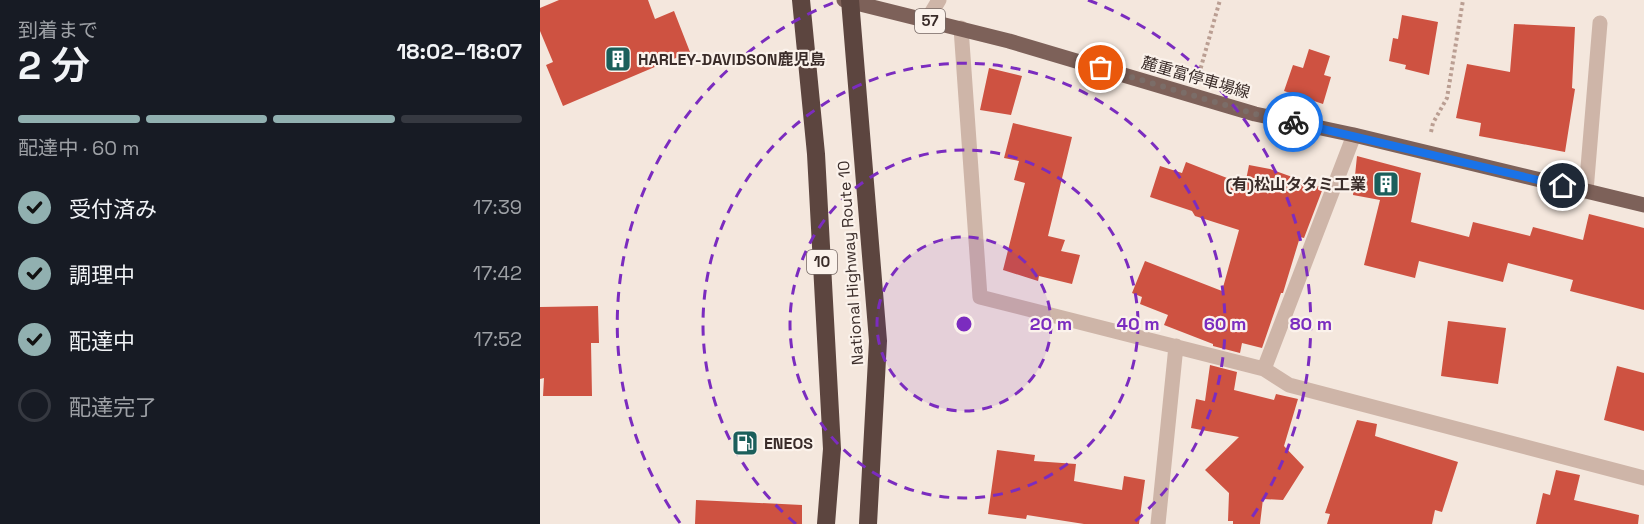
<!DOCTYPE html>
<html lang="ja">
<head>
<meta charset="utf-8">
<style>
  :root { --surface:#171b24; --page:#242831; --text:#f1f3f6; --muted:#9ea1a6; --line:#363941; --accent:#91b0b0 }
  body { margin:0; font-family:"Space Grotesk","Noto Sans JP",sans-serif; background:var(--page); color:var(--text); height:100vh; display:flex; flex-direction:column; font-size:22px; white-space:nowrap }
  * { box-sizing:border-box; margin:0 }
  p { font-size:20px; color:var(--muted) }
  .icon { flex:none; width:33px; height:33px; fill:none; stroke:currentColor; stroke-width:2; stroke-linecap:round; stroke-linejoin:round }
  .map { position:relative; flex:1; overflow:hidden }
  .sheet { display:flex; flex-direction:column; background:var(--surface); width:540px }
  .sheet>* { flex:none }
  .pin { position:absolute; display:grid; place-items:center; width:51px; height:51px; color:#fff; margin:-26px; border:3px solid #fff; border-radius:50%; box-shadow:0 2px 6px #0007 }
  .courier { position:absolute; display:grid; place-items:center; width:60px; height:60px; margin:-30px; border:4px solid #1a73e8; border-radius:50%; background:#fff; color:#222; box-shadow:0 2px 8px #0007 }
  .headline em { font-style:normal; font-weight:600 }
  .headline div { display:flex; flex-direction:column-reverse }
  .headline { display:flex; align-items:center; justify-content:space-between; height:102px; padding:0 18px }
  h1 { font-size:39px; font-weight:600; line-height:45px }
  .bar { display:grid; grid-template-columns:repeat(4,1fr); gap:9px 6px; align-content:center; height:72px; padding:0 18px }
  .bar i { height:8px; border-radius:4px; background:var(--line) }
  .bar .on { background:var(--accent) }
  .bar p { grid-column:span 4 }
  ol { padding:0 18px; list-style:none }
  li { display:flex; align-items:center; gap:18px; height:66px }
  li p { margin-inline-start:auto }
  li .icon { padding:6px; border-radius:50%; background:var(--accent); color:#111; stroke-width:4 }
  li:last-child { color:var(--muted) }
  li i { width:33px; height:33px; border:3px solid var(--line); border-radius:50% }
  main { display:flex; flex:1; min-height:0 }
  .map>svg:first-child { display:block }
  .building { fill:#ce5241 }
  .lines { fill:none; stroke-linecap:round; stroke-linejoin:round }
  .path { stroke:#ba9e92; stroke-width:4; stroke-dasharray:3 3; stroke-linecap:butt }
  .street { stroke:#ceb5a8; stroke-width:15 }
  .primary { stroke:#7d6159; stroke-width:15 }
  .highway { stroke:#5c453f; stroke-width:18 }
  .done { stroke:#7b6d68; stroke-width:6; stroke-dasharray:0 10.8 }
  .route { stroke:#1a73e8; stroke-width:8 }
  .ring { fill:none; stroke:#7b2cbf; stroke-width:3; stroke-dasharray:10 8 }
  .labels { text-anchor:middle; stroke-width:4.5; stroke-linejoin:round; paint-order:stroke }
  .shield { fill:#fbf2eb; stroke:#746763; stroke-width:1.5 }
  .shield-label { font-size:15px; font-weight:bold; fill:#3a2c29 }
  .poi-label { font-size:16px; font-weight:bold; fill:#3a2c29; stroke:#fbf2eb; text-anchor:start }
  .street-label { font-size:16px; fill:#3a2c29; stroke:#fbf2eb }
  .centre { fill:#7b2cbf; stroke:#fbf2eb; stroke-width:3 }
  .ring-label { font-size:18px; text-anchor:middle; font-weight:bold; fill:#7b2cbf; stroke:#fbf2eb; stroke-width:4.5; stroke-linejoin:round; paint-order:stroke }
</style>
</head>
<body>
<main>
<section class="sheet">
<div class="headline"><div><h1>2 分</h1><p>到着まで</p></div><em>18:02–18:07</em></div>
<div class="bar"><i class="on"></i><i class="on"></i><i class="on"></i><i></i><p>配達中 · 60 m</p></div>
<ol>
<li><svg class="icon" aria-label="check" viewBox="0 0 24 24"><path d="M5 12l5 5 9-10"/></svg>受付済み<p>17:39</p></li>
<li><svg class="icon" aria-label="check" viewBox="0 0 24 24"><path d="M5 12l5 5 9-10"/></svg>調理中<p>17:42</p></li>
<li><svg class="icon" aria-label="check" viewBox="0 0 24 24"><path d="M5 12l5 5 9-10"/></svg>配達中<p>17:52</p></li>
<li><i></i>配達完了</li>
</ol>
</section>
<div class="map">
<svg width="1104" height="524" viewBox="0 0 1104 524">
  <rect width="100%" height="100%" fill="#f4e7dd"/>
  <path class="building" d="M 19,0 L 108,0 L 115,19 L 134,11 L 150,52 L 23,106 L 6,65 L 13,62 L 0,31 L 0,8 Z
    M 862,15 L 898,22 L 889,75 L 865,69 L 866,65 L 849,61 L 853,38 L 858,39 Z
    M 974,24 L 1035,27 L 1032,88 L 1035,89 L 1025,152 L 939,136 L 941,123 L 916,118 L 927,64 L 970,72 Z
    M 769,49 L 790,56 L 784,75 L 791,77 L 783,104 L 744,91 L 753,65 L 763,68 Z
    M 449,68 L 482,76 L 471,115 L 440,110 Z
    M 473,123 L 532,137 L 508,236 L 525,240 L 521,251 L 540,255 L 532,284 L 499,276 L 498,281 L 463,270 L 485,183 L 474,180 L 479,161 L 464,158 Z
    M 817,156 L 881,173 L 871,222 L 929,237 L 933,222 L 990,236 L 993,227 L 1043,240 L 1049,214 L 1104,228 L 1104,310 L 1030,291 L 1033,280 L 968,263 L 963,282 L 879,261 L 875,278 L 824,265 L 840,200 L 813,195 Z
    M 646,162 L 705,185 L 709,165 L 730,169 L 783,188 L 764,238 L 760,237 L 746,283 L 743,293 L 741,293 L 722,348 L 702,343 L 700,353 L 673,346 L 673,344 L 624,325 L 628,315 L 600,304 L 602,297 L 592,293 L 605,261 L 682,291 L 699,230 L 655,216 L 652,211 L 610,197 L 620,166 L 642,173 Z
    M 58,306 L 59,343 L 51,343 L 52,396 L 3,396 L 4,378 L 0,379 L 0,307 Z
    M 908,321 L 966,328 L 958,384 L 901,376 Z
    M 670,365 L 697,372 L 694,390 L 734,400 L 736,394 L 758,399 L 744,446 L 764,467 L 743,500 L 723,499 L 720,524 L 693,524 L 693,521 L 688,521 L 689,493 L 665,470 L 699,437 L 651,428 L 656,399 L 665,401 Z
    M 1077,366 L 1104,373 L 1104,431 L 1064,420 Z
    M 817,420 L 837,424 L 835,436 L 918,462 L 902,512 L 895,510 L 892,524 L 787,524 L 790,514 L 785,513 Z
    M 457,450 L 495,455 L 494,461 L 536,464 L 534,481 L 582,490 L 584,476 L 605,480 L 599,524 L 544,524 L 487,515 L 486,519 L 448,514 Z
    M 1016,470 L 1040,475 L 1034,500 L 1099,515 L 1098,524 L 996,524 L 1003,493 L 1010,495 Z
    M 156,500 L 262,505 L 262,524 L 155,524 Z"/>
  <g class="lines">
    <path class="path" d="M 659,74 L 680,0
      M 891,132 L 893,123 L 907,98 L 923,0"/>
    <path class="street" d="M 387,20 L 399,0
      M 421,28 L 440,297 L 724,369 L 749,385 L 1104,478
      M 1046,191 L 1060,23
      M 724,369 L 814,135
      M 618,524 L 636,346"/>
    <path class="primary" d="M 304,0 L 469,41 L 715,114 L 814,135 L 1104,205"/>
    <path class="highway" d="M 261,0 L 276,154 L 292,449 L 286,524
      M 310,0 L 338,341 L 328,524"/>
  </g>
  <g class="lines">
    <path class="done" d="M 561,68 L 715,114 L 753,122"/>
    <path class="route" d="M 753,122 L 1023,186"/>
  </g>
  <circle cx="424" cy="324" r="87" fill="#7b2cbf" fill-opacity=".12"/>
  <g class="ring">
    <circle cx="424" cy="324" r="87"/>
    <circle cx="424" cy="324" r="174"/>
    <path d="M256 524A261 261 0 1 1 592 524"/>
    <path d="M140 523A347 347 0 0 1 300 0M548 0A347 347 0 0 1 708 523"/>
  </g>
  <defs>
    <symbol id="building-square" viewBox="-11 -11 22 22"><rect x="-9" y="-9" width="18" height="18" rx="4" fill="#1b5f5b" stroke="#fbf2eb"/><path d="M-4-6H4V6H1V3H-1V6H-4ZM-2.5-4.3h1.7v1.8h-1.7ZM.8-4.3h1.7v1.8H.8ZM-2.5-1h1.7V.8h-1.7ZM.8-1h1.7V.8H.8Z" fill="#fff"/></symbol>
    <symbol id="fuel-square" viewBox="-11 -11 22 22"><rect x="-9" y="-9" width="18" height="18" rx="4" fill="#1b5f5b" stroke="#fbf2eb"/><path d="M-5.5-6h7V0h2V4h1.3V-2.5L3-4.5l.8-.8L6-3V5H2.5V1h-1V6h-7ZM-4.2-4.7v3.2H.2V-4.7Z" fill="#fff"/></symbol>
  </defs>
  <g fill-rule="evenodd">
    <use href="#building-square" x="63" y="44" width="30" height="30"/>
    <use href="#building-square" x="831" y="169" width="30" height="30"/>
    <use href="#fuel-square" x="190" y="428" width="30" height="30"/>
  </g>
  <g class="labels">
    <g class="shield">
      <rect x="375" y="9" width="30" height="24" rx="4.5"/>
      <rect x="267" y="250" width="30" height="24" rx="4.5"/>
    </g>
    <g class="shield-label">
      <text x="390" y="26">57</text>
      <text x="282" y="267">10</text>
    </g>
    <g class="poi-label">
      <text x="98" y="65">HARLEY-DAVIDSON鹿児島</text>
      <text x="826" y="190" text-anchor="end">(有)松山タタミ工業</text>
      <text x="224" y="449">ENEOS</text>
    </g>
    <g class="street-label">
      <text transform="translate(656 77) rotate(16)" y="6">麓重富停車場線</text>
      <text transform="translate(310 263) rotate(-94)" y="6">National Highway Route 10</text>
    </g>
  </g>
  <circle cx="424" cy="324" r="9" class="centre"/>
  <g class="ring-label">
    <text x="511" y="330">20 m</text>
    <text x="598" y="330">40 m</text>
    <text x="685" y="330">60 m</text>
    <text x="771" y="330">80 m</text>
  </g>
</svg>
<div class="pin" style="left:561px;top:68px;background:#ea580c"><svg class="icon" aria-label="bag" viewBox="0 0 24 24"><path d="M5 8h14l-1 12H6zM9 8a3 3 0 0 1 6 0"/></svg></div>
<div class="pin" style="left:1023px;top:186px;background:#1f2937"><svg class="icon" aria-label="home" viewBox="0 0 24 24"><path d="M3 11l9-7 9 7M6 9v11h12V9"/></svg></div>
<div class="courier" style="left:753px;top:122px"><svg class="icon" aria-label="bike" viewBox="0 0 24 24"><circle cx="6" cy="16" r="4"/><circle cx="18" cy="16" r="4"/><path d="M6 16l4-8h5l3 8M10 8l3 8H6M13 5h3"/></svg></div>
</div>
</main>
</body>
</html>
